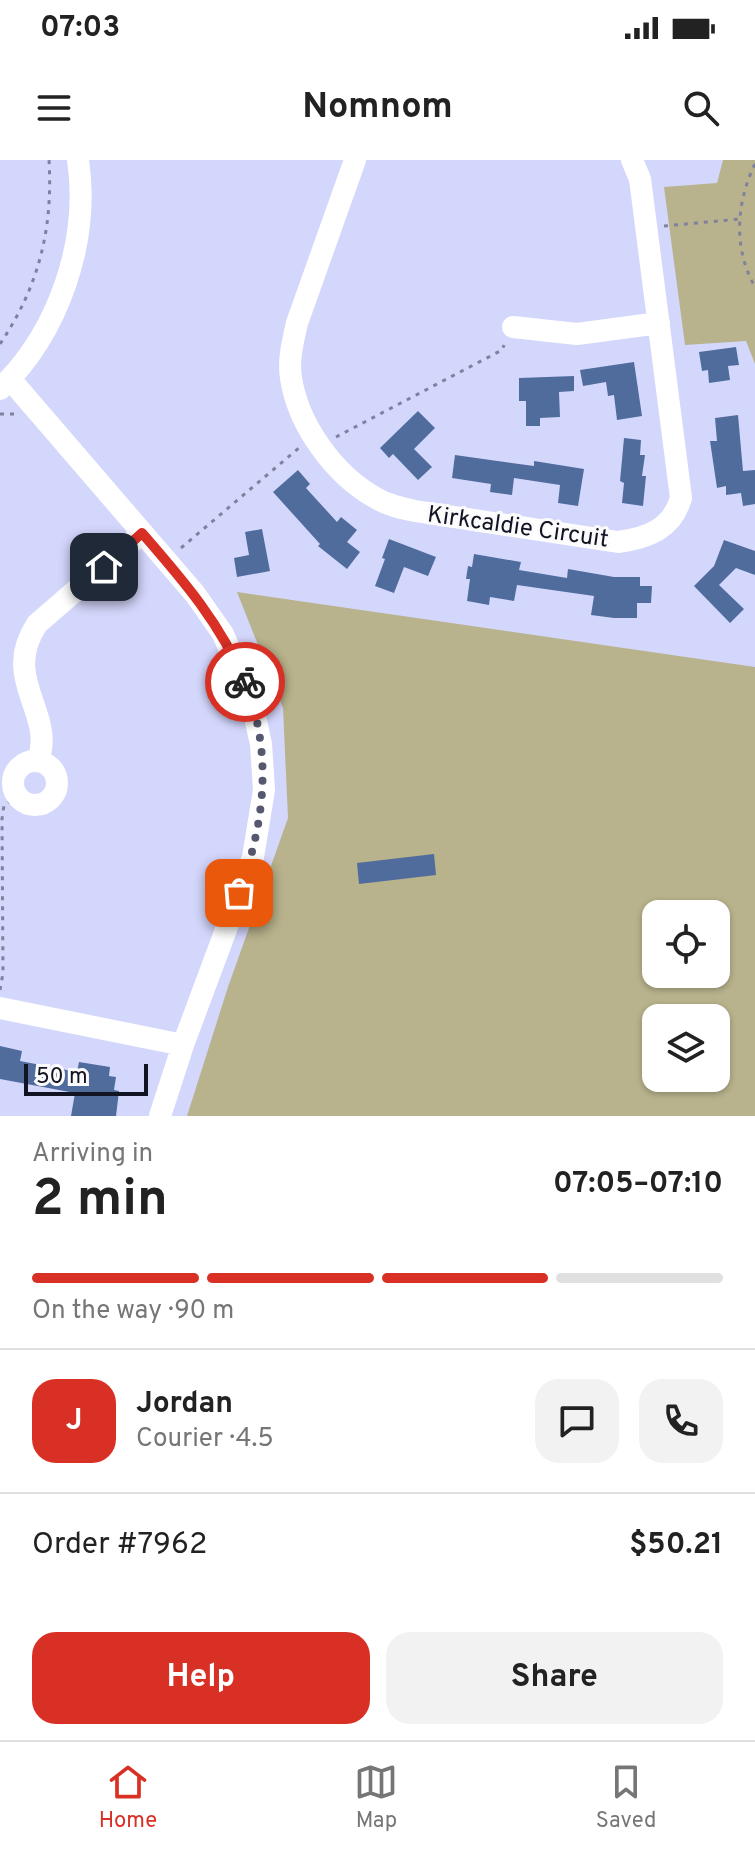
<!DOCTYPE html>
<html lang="en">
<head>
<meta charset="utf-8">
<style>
  :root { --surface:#fff; --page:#f2f2f2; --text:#222; --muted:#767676; --line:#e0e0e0; --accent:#d93025 }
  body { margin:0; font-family:Overpass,sans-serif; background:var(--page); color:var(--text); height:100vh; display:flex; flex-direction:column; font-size:30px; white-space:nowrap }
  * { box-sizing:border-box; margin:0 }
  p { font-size:26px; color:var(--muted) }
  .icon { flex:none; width:44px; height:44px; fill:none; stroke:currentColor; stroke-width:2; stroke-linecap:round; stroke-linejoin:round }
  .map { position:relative; height:956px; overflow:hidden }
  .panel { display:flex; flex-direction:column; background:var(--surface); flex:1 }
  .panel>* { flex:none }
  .buttons { position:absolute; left:642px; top:740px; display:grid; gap:16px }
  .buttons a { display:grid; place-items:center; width:88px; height:88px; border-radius:16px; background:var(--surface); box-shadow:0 2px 6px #0004; font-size:40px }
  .scale { position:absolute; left:24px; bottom:20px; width:124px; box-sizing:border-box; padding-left:8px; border:4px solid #121323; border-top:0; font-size:22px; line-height:28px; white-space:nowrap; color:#121323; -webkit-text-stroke:6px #fbfbfb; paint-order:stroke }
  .pin { position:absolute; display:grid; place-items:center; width:68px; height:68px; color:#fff; margin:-34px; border-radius:16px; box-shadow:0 4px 12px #0006 }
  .courier { position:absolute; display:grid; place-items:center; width:80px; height:80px; margin:-40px; border:6px solid #d93025; border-radius:50%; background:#fff; color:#222; box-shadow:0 2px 10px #0007 }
  .summary em { font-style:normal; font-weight:700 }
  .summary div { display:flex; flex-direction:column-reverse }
  .summary { display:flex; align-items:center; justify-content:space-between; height:136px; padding:0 32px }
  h1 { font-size:52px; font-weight:700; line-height:60px }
  .bar { display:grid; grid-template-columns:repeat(4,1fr); gap:12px 8px; align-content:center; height:96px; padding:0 32px }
  .bar i { height:10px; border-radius:6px; background:var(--line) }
  .bar .selected { background:var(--accent) }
  .bar p { grid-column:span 4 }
  .line { display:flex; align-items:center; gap:20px; padding:0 32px; border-top:2px solid var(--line) }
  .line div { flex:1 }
  .round { display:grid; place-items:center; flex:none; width:84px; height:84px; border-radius:24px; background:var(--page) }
  .primary-button { display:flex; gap:16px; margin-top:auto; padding:16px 32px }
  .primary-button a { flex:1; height:92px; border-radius:24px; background:var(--accent); color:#fff; font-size:32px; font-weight:700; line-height:92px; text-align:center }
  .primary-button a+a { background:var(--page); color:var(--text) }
  .status { display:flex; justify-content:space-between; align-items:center; height:56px; padding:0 40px; background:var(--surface); direction:ltr }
  .status svg { height:22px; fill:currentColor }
  header { display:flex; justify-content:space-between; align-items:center; height:104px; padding:0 32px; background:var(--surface); font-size:36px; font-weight:700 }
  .menu { display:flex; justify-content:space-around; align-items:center; height:112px; border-top:2px solid var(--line); background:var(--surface); font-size:22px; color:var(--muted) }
  .menu a { display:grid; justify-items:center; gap:4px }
  .menu .selected { color:var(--accent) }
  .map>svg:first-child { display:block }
  .green { fill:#b8b38c; fill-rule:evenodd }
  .building { fill:#506c9d }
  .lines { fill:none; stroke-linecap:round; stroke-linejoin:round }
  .path { stroke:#7f819d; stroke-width:3; stroke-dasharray:4 6; stroke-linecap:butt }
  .minor { stroke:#fff; stroke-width:22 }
  .done { stroke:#56586f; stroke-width:8; stroke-dasharray:0 14.4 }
  .route { stroke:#d93025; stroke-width:10 }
  .labels { text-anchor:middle; stroke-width:6; stroke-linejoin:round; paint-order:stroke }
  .street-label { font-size:24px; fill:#121323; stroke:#fbfbfb }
</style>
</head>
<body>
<div class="status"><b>07:03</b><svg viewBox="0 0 49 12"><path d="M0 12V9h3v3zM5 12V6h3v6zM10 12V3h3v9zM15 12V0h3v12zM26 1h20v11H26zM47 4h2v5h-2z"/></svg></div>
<header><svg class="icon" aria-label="menu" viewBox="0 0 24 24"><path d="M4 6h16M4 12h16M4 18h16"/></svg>Nomnom<svg class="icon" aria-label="search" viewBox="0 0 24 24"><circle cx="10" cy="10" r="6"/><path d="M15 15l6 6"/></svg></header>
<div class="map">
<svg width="755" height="956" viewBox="0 0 755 956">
  <rect width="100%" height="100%" fill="#d4d7fc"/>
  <path class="green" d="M 723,0 L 755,0 L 755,204 L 746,181 L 685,185 L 664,27 L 717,23 Z
    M 237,432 L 755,507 L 755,956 L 187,956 L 228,827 L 288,658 L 283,548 ZM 656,754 L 716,754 L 716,814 L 656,814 ZM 656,858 L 716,858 L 716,918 L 656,918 Z"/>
  <path class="building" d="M 736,187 L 739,205 L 728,206 L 730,220 L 709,223 L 708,210 L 702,211 L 699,192 Z
    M 634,202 L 642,256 L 617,260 L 614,235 L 608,236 L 606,222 L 583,226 L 580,210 Z
    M 574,216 L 574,231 L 559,232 L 560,257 L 540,258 L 540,266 L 526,266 L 526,241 L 519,241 L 519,218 Z
    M 418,251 L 435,268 L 414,289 L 432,307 L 418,320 L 393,294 L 389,298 L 380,288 Z
    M 738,255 L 743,311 L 755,310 L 755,344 L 743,346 L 741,333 L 726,335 L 726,326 L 717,328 L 710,281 L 717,281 L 715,258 Z
    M 624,278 L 641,280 L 640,295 L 645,295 L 642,316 L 646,316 L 643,346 L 622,343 L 624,323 L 620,321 Z
    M 455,295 L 534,306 L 534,301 L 584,309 L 578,346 L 558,343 L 560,325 L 514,318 L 512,335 L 490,332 L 491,324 L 452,318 Z
    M 298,310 L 310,324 L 306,328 L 337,362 L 341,357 L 357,370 L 347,382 L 360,392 L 347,409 L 318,386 L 320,384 L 273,332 Z
    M 262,369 L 270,411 L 237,417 L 234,398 L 249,395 L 245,372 Z
    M 389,379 L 436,397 L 428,416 L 404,407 L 394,433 L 375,426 L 385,399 L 382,398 Z
    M 724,380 L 755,391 L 755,415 L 736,408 L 719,425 L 744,449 L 730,463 L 694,426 L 714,406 Z
    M 474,394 L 521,402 L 519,410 L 567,418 L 568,409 L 614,417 L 640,417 L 640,426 L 652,426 L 651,443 L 637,443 L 637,458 L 614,458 L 591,455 L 594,436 L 517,425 L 514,441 L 490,437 L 489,445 L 467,441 L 470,419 L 466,419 L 468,406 L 472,407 Z
    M 434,694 L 436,715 L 359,724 L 357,703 Z
    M 0,886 L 22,891 L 20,901 L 77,912 L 79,902 L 110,907 L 109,916 L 116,917 L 114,930 L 119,931 L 116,956 L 71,956 L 75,933 L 0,919 Z"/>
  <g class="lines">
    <path class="path" d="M 755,4 C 736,43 733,88 755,127
      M 664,66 L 740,59
      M 0,184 C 39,126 53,69 49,0
      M 0,254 L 16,254
      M 336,277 L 502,190 L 504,185
      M 181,388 L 300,287
      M 0,830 L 3,813 L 2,659 L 4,645 L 17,637"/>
    <path class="minor" d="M 355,0 L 297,163 C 293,181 288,199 291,218 C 298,265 334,314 374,337 C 387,345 401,348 415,351 L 618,382 C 648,378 672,369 681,338 L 640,19 L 632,0
      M 513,167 L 577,174 L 659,163
      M 10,219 L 195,434 L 223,474 L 251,539 L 261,584 L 264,630 L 253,697 L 183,885 L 160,956
      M 0,229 C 59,172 90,81 78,0
      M 38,601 C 56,552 0,520 37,464 L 142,373
      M13 623a22 22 0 1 1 44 0a22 22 0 1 1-44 0Z
      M 0,848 L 183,885"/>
  </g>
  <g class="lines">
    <path class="done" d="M 239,733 C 265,662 273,594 245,522"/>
    <path class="route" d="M 104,407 L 142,373 C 183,420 221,464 245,522"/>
  </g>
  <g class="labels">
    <g class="street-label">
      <text transform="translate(518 366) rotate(8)" y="8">Kirkcaldie Circuit</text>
    </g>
  </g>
</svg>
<div class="buttons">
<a><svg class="icon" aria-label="locate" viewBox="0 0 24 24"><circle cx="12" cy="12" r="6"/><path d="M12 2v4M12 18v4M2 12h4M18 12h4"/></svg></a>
<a><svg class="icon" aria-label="layers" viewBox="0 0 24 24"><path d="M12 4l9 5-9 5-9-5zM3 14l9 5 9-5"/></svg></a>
</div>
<div class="scale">50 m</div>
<div class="pin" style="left:239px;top:733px;background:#ea580c"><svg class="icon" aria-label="bag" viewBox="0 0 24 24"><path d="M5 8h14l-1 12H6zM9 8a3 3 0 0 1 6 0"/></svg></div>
<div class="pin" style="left:104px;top:407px;background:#1f2937"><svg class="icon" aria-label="home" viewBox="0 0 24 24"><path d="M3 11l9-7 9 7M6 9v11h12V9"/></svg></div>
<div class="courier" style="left:245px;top:522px"><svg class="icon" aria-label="bike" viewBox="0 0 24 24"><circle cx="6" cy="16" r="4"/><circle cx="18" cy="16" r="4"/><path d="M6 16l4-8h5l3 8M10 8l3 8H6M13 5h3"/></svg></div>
</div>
<section class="panel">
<div class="summary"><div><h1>2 min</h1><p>Arriving in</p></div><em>07:05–07:10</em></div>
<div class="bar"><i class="selected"></i><i class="selected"></i><i class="selected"></i><i></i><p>On the way · 90 m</p></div>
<div class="line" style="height:144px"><b class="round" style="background:var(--accent);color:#fff">J</b><div><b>Jordan</b><p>Courier · 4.5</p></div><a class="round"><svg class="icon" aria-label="chat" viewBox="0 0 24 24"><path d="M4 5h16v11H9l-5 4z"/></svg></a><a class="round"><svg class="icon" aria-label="phone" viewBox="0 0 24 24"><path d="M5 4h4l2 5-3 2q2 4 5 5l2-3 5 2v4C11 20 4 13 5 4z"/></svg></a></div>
<div class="line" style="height:104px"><div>Order #7962</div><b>$50.21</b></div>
<div class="primary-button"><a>Help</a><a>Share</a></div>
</section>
<nav class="menu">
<a class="selected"><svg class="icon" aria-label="home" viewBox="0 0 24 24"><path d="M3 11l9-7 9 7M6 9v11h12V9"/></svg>Home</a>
<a><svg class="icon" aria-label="map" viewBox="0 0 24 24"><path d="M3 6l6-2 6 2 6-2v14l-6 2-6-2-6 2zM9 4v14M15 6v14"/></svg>Map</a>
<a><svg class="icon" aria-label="saved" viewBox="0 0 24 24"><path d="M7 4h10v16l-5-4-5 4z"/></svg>Saved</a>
</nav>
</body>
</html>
